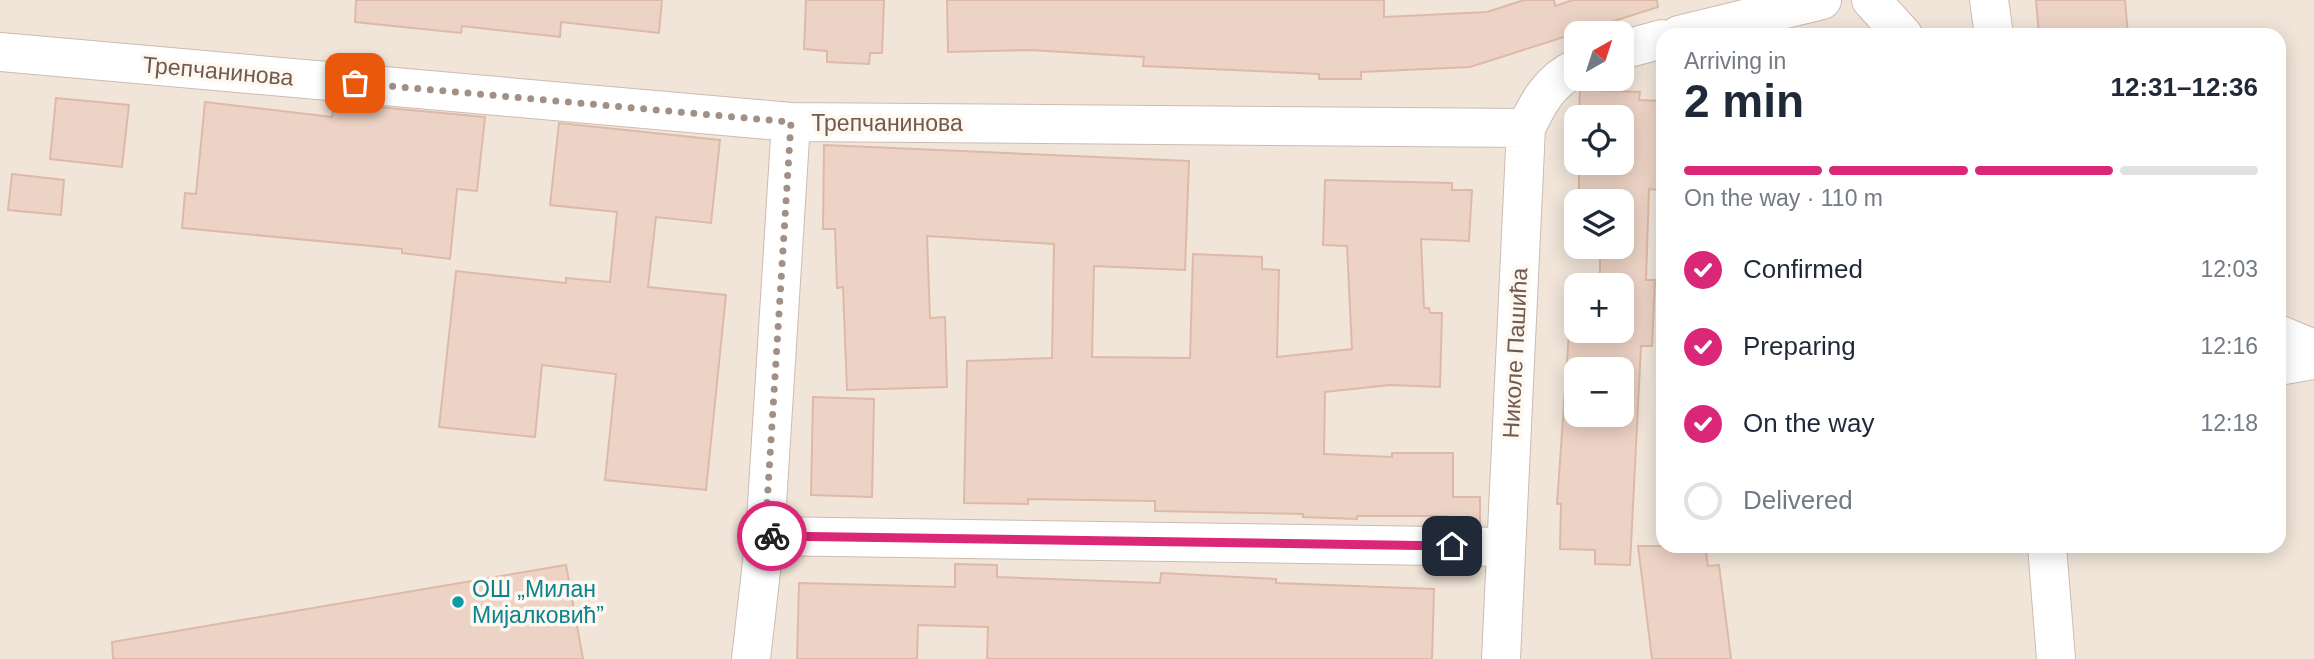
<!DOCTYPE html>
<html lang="en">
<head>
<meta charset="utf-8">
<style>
  :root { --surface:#fff; --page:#f2f2f3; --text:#1f2937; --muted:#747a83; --line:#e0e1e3; --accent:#db2777 }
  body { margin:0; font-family:Helvetica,sans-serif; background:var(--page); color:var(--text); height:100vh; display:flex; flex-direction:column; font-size:26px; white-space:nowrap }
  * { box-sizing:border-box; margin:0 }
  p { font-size:23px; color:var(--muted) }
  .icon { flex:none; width:38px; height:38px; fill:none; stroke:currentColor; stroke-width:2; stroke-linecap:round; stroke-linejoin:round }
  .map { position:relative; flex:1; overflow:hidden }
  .drawer { position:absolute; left:1656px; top:28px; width:630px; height:525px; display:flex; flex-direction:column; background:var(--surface); border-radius:21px; box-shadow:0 4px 18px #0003 }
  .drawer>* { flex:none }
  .needle { width:46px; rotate:39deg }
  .controls { position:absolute; left:1564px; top:21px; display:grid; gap:14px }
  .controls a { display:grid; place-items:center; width:70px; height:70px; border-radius:14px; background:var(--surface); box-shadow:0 4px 18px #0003; font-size:35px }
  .pin { position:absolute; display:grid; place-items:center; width:60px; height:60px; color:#fff; margin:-30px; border-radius:14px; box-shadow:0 4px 10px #0006 }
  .courier { position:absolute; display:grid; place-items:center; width:70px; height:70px; margin:-35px; border:5px solid #db2777; border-radius:50%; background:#fff; color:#222; box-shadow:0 2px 9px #0007 }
  .summary em { font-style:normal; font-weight:700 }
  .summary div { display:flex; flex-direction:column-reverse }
  .summary { display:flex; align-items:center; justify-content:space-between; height:119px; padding:0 28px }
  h1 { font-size:46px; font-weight:700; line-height:52px }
  .bar { display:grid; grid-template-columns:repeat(4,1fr); gap:10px 7px; align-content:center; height:84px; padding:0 28px }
  .bar i { height:9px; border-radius:5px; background:var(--line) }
  .bar .current { background:var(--accent) }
  .bar p { grid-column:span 4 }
  ol { padding:0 28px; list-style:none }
  li { display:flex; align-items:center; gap:21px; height:77px }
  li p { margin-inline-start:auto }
  li .icon { padding:7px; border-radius:50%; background:var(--accent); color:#fff; stroke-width:4 }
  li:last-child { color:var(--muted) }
  li i { width:38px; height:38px; border:4px solid var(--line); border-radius:50% }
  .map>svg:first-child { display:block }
  .residential { fill:#f1e5d9; fill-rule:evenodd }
  .building { fill:#edd3c5; stroke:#deb9a7; stroke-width:2; fill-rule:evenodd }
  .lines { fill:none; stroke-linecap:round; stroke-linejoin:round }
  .street-casing { stroke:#ccbbb1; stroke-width:40 }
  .secondary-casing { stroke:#cebbaf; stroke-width:40 }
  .street { stroke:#fff; stroke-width:38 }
  .secondary { stroke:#fff; stroke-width:38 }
  .done { stroke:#a29086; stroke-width:7; stroke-dasharray:0 12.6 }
  .route { stroke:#db2777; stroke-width:9 }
  .culture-dot { fill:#0f9aa8; stroke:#fdf8f0; stroke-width:2.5 }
  .labels { text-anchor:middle; stroke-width:7; stroke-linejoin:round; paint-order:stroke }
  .street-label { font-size:23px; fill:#735a50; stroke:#fdf8f0 }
  .culture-label { font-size:23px; fill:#0d838f; stroke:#fdf8f0; text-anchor:start }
</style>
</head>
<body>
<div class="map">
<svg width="2314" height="659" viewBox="0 0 2314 659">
  <rect width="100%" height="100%" fill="#faf3ea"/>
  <path class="residential" d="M 0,0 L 2314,0 L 2314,659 L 0,659 ZM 1577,33 L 1622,33 L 1622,79 L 1577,79 ZM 1662,35 L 2278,35 L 2278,546 L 1662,546 ZM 1577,117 L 1622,117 L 1622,163 L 1577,163 ZM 1577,201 L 1622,201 L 1622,247 L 1577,247 ZM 1577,285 L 1622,285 L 1622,331 L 1577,331 ZM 1577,369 L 1622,369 L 1622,415 L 1577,415 Z"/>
  <path class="building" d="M 356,0 L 662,0 L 659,33 L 561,22 L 560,37 L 462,26 L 461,33 L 355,22 Z
    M 806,0 L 884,0 L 882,53 L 870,53 L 869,64 L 827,62 L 827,51 L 804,49 Z
    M 947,0 L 1384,0 L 1384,17 L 1487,12 L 1524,0 L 1554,0 L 1555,6 L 1573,0 L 1657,0 L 1658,7 L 1470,67 L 1361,72 L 1361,79 L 1319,79 L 1319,74 L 1143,66 L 1144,57 L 1030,50 L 948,52 Z
    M 2036,0 L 2125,0 L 2128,35 L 2039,35 Z
    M 1583,90 L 1640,92 L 1639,100 L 1662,101 L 1662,176 L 1658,176 L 1658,190 L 1649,189 L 1646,280 L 1655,280 L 1652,346 L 1641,346 L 1630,565 L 1595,564 L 1595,550 L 1560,549 L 1561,504 L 1557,504 L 1573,275 L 1600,277 L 1600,247 L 1622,247 L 1622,201 L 1579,201 L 1579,173 L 1577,173 L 1577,163 L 1622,163 L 1622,117 L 1577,117 L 1577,148 L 1568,147 L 1569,115 L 1579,115 L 1580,91 ZM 1577,285 L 1622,285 L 1622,331 L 1577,331 ZM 1577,369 L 1622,369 L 1622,415 L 1577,415 Z
    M 56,98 L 129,105 L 122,167 L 50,159 Z
    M 205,102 L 332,117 L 334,103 L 485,117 L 477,191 L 457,189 L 450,259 L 402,253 L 402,249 L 182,228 L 185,193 L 196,194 Z
    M 559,123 L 720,140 L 711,223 L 656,217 L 648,287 L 726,295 L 706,490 L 605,480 L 616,374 L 542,365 L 535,437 L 439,427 L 456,271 L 566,283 L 566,278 L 610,282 L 617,212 L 550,205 Z
    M 824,145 L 1189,161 L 1185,270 L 1094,266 L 1092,357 L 1190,358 L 1193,254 L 1262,257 L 1262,269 L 1279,270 L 1277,357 L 1352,349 L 1347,246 L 1323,245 L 1325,180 L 1452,183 L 1452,190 L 1472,190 L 1469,241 L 1421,239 L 1424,308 L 1429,308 L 1430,313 L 1442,313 L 1440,387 L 1390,385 L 1325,392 L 1324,454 L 1392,457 L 1392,453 L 1453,453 L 1453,497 L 1480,497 L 1480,525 L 1447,524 L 1447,516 L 1357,516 L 1357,519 L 1303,517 L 1303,514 L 1155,511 L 1155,501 L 1028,499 L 1028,504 L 964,503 L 967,361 L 1052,358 L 1054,244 L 927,236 L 930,318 L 945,317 L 947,387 L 847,390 L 843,287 L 837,288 L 835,229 L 823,229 Z
    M 12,174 L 64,180 L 61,215 L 8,210 Z
    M 813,397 L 874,399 L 872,497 L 811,495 Z
    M 1638,546 L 1705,546 L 1708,566 L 1719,565 L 1731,659 L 1652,659 Z
    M 955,564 L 997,565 L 997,577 L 1160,583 L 1161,573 L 1276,579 L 1276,583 L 1434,589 L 1432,659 L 987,659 L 988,627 L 918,625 L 917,659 L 797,659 L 799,583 L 955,587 Z
    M 566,565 L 583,659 L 113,659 L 112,642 Z"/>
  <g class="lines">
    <defs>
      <path id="street" d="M 1871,0 L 1903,35
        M 1679,35 L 1822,0
        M 1622,50 L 1662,39
        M 0,52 L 791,122 L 1526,128
        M 2278,334 L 2314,349
        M 2278,366 L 2314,360
        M 765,536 L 1506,547
        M 751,659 L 765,536 L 791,122
        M 1501,659 L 1526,128 C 1538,103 1550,80 1577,68"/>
      <path id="secondary" d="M 1989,0 L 1994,35
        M 2047,546 L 2056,659"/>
    </defs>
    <use href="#street" class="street-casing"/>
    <use href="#secondary" class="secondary-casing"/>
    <use href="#street" class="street"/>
    <use href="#secondary" class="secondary"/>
  </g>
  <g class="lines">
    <path class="done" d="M 355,83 L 791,122 L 765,536 L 772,536"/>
    <path class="route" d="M 772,536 L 1452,546"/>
  </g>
  <circle class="culture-dot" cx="458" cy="602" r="7"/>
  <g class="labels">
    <g class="street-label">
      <text transform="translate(218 71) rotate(5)" y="8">Трепчанинова</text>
      <text x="887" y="131">Трепчанинова</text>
      <text transform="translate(1515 353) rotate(-87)" y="8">Николе Пашића</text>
    </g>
    <g class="culture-label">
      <text x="472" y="597">ОШ „Милан<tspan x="472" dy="26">Мијалковић”</tspan></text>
    </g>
  </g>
</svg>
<div class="controls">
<a><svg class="needle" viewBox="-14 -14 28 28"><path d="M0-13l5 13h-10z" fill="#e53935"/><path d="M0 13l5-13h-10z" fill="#747a83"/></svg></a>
<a><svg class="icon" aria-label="locate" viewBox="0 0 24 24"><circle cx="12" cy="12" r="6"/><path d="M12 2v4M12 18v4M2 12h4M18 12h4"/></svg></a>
<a><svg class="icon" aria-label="layers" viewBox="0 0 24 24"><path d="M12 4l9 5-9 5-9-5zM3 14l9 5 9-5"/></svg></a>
<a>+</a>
<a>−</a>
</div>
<div class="pin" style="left:355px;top:83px;background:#ea580c"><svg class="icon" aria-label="bag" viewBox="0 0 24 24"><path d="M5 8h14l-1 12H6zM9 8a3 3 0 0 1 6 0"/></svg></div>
<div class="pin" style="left:1452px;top:546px;background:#1f2937"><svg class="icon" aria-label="home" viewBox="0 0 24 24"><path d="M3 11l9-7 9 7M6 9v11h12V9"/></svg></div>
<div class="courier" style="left:772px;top:536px"><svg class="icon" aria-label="bike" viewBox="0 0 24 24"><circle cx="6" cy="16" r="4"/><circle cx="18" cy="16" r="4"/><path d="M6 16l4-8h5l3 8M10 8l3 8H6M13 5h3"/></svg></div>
<section class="drawer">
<div class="summary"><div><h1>2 min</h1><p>Arriving in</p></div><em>12:31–12:36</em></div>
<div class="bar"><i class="current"></i><i class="current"></i><i class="current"></i><i></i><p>On the way · 110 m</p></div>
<ol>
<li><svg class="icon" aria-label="check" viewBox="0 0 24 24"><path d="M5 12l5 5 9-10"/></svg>Confirmed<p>12:03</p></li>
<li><svg class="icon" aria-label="check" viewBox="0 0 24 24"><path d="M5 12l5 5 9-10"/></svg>Preparing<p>12:16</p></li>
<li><svg class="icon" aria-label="check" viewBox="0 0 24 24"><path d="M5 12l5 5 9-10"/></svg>On the way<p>12:18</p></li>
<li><i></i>Delivered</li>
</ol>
</section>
</div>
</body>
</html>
